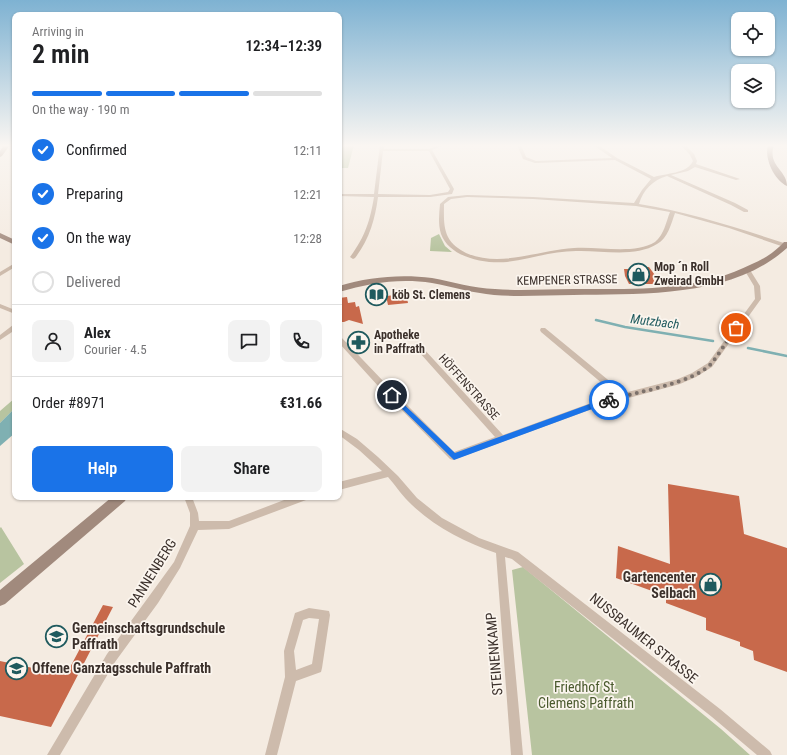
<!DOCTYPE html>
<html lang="en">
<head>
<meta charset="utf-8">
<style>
  :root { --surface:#fff; --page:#f2f2f2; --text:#202124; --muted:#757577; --line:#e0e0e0; --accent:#1a73e8 }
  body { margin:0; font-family:"Roboto Condensed",sans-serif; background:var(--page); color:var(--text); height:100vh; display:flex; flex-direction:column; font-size:15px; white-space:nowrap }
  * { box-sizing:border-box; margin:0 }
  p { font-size:13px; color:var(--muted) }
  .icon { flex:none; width:22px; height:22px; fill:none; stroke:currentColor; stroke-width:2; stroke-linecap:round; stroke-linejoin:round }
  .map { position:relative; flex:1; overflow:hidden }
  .sheet { position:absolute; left:12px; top:12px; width:330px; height:488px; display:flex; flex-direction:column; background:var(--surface); border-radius:8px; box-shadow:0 1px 3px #0004 }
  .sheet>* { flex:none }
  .fabs { position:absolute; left:731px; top:12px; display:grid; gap:8px }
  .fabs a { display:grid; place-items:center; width:44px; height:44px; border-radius:8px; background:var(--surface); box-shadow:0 1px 3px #0004; font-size:20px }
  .pin { position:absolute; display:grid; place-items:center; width:34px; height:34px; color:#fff; margin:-17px; border:2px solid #fff; border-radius:50%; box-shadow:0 1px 4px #0007 }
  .courier { position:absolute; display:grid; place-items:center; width:40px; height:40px; margin:-20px; border:3px solid #1a73e8; border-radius:50%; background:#fff; color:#222; box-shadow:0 1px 5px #0007 }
  .overview em { font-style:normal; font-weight:600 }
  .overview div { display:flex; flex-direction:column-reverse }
  .overview { display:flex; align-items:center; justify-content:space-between; height:68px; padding:0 20px }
  h1 { font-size:26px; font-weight:600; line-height:30px }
  .bar { display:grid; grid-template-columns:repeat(4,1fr); gap:6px 4px; align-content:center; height:48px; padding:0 20px }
  .bar i { height:5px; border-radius:3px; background:var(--line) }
  .bar .active { background:var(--accent) }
  .bar p { grid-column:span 4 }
  .line { display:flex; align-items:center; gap:10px; padding:0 20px; border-top:1px solid var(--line) }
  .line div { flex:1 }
  .round { display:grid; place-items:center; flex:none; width:42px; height:42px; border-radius:8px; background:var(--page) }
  ol { padding:0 20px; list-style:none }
  li { display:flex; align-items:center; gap:12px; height:44px }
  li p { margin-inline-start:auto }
  li .icon { padding:4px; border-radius:50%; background:var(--accent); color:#fff; stroke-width:4 }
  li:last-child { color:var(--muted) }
  li i { width:22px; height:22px; border:2px solid var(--line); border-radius:50% }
  .primary-button { display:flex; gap:8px; margin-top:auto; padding:8px 20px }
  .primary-button a { flex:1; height:46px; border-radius:8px; background:var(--accent); color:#fff; font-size:16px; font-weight:600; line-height:46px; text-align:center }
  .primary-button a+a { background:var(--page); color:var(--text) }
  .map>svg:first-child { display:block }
  .green { fill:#b8c4a0 }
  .water { fill:#7fb0b2 }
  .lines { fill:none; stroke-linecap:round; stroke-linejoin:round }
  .stream { stroke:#7fb0b2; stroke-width:2.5 }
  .building { fill:#c8694b }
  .street { fill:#cdbbac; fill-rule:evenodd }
  .secondary { fill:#a18a7d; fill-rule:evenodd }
  .route { fill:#1a73e8 }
  .done { stroke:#7c716b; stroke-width:4; stroke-dasharray:0 7.2 }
  .labels { text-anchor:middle; stroke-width:3.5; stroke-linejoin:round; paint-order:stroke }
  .poi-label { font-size:12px; font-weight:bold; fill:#3b302b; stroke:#fbf5ee; text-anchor:start }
  .street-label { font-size:12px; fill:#3b302b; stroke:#fbf5ee }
  .water-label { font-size:13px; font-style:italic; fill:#1f5a5e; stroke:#fbf5ee }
  .near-street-label { font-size:14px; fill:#3b302b; stroke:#fbf5ee }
  .near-poi-label { font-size:14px; font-weight:bold; fill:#3b302b; stroke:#fbf5ee; text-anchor:start }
  .near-park-label { font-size:14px; fill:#4a5a2e; stroke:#fbf5ee }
</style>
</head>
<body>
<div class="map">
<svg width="787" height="755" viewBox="0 0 787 755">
  <rect width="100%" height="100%" fill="#f4ebe1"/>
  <path class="green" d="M 339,145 L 354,145 L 348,168 L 339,168 Z
    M 439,234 L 445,246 L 452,252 L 430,251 L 431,238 Z
    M 15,398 L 15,408 L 0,423 L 0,411 Z
    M 1,527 L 24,564 L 0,583 L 0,528 Z
    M 523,567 L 721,729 L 750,755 L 532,755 L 512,570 Z"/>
  <path class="water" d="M 15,408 L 15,433 L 0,446 L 0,423 Z"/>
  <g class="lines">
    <path class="stream" d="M 596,320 L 625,327 L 713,341
      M 748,348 L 787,356"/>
  </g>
  <path class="building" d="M 640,267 L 649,267 L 657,278 L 653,279 L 656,284 L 629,284 L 625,276 L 624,269 L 641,269 Z
    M 406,294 L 408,303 L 388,305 L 386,296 Z
    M 347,297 L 348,303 L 355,302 L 356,307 L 359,306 L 363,324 L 349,320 L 344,322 L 339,322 L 339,298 Z
    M 668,484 L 739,496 L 744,534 L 787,548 L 787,672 L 754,660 L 753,651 L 740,646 L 740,642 L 706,630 L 706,618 L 666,603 L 666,596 L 616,578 L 618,546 L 670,564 Z
    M 103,605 L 113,607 L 51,727 L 0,716 L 0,661 L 66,675 Z"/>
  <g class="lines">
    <path class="street" d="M 380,145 L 384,145 L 384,149 L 429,149 L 439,145 L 444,145 L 432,150 L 454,189 L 452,194 L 430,197 L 378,197 C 375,220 369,240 355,258 L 353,259 L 350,257 C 365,237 370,221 374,197 L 339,196 L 339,194 L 374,194 ZM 383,151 L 429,151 L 450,189 L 448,192 L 430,195 L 378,194 Z
      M 517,145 L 521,145 L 526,157 L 536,161 L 612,158 L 593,145 L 598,145 L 617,158 L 654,177 C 666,173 687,174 693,161 L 690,155 L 681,145 L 685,145 L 694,154 L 697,161 L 696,164 L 740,179 L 736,180 L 695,167 L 688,171 L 671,175 L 735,203 L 748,210 L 748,212 L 744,212 L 731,205 L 667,176 C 653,180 643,190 639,204 C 689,212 738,228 787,244 L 787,248 L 729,228 L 675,213 C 671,224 668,238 657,244 C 635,258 601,250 576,251 C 553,251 530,259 507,262 C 485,264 450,258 441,234 C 438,224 439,214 440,204 L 448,197 L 467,195 L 533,197 L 634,203 L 642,190 L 651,179 L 615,160 L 535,163 L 523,159 ZM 467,197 L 533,199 L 636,206 L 670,212 C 666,222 664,235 655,242 C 634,255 598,246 574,248 C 538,250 501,268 466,253 C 459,249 452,245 448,237 C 443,227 444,215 444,204 L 451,199 Z
      M 15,263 L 15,267 L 0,276 L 0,272 Z
      M 748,269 L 750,270 L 760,286 L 761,299 L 712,367 L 696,377 L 680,384 L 603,405 L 453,460 L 450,459 L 379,387 L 339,343 L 339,337 L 341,337 L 385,383 L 454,452 L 495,437 L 419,352 L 418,350 L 419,348 L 423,348 L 503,435 L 599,400 L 616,395 L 541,332 L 540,330 L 541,328 L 545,328 L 624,393 L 678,379 L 692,373 L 708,363 L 755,299 L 754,286 L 745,271 Z
      M 0,304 L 15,310 L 15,314 L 0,308 Z
      M 13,325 L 15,325 L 15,330 L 0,340 L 0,335 Z
      M 339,428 L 357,439 L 378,457 L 398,476 L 417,498 L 442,518 L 479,538 L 518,552 L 720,709 L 770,751 L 772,755 L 757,755 L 712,717 L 512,559 L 505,557 L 523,755 L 511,755 L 496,553 C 465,542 436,528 412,505 C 403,497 396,486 388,477 L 339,490 L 339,482 L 382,471 L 359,450 L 339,435 Z
      M 184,497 L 192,497 L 198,513 L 199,521 L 229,521 L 292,497 L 307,497 L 306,500 L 229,529 L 198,530 L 180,568 L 158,603 L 115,662 L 60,755 L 47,755 L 107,654 L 150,595 L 174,562 L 190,526 L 190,513 Z
      M 309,608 L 329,611 L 330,615 L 322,668 L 321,672 L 296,681 L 277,755 L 265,755 L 285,677 L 284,651 L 295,613 ZM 309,618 L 319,619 L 312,664 L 296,670 L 294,651 L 303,620 Z"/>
    <path class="secondary" d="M 4,145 L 10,145 L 2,156 L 0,157 L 0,151 Z
      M 768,145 L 774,145 C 767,166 787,170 787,186 C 774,180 764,158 768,145 Z
      M 0,233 L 15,240 L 15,245 L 0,238 Z
      M 784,242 L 787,242 L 787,248 C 732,298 642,294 573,295 C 547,295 520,297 494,295 C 473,293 453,287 432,283 C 399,278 370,283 339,292 L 339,286 C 369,277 400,274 432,278 C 453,282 473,288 495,289 C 521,291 547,289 573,289 C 634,289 696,292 752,264 C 764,259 775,252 784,242 Z
      M 112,497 L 127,497 L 125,501 L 5,604 L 0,606 L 0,590 Z"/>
  </g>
  <linearGradient id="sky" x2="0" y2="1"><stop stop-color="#7eb2d2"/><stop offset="0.58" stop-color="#faf6f2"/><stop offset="1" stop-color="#faf6f2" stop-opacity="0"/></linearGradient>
  <rect width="787" height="251" fill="url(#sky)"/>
  <path class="route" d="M 392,393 L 455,453 L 606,398 L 611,398 L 612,400 L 611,402 L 454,460 L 390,397 L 390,394 Z"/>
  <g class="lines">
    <path class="done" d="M 609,400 C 635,392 692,384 711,364 C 720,353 727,340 736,328"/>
  </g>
  <defs>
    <symbol id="shop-ring" viewBox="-11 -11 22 22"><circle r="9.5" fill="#fbf5ee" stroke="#1f5a5e" stroke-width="1.5"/><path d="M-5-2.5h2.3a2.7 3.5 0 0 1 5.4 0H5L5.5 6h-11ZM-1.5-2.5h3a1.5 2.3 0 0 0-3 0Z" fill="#1f5a5e"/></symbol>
    <symbol id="library-ring" viewBox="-11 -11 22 22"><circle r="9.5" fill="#fbf5ee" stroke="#1f5a5e" stroke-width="1.5"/><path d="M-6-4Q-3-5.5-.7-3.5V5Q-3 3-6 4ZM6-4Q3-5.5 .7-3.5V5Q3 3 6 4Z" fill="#1f5a5e"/></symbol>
    <symbol id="pharmacy-ring" viewBox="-11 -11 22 22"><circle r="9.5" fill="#fbf5ee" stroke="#1f5a5e" stroke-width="1.5"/><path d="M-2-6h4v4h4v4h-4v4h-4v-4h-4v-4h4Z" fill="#1f5a5e"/></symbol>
    <symbol id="school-ring" viewBox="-11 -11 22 22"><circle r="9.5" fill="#fbf5ee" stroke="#1f5a5e" stroke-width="1.5"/><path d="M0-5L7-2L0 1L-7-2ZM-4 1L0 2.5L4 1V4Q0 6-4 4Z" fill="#1f5a5e"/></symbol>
  </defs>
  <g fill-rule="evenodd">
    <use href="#shop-ring" x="626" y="262" width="25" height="25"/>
    <use href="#library-ring" x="364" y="282" width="25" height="25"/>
    <use href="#pharmacy-ring" x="346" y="330" width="25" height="25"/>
    <use href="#shop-ring" x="698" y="572" width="25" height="25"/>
    <use href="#school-ring" x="44" y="624" width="25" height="25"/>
    <use href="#school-ring" x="4" y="656" width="25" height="25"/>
  </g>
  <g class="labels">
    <g class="poi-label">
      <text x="654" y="271">Mop ´n Roll<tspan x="654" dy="14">Zweirad GmbH</tspan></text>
      <text x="392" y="299">köb St. Clemens</text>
      <text x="374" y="339">Apotheke<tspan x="374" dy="14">in Paffrath</tspan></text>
    </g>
    <g class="street-label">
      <text transform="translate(567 280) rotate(-1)" y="4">KEMPENER STRASSE</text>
      <text transform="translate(469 387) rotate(48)" y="4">HÖFFENSTRASSE</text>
    </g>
    <g class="water-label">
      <text transform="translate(655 321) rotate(7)" y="5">Mutzbach</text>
    </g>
    <g class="near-street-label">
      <text transform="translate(152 573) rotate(-58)" y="5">PANNENBERG</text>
      <text transform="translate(644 638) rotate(39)" y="5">NUSSBAUMER STRASSE</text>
      <text transform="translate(494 654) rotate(-95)" y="5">STEINENKAMP</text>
    </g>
    <g class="near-poi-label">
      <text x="696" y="582" text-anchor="end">Gartencenter<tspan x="696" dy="16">Selbach</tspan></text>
      <text x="72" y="633">Gemeinschaftsgrundschule<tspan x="72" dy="16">Paffrath</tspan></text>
      <text x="32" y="673">Offene Ganztagsschule Paffrath</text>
    </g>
    <g class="near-park-label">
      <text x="586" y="692">Friedhof St.<tspan x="586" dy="16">Clemens Paffrath</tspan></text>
    </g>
  </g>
</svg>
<div class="fabs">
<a><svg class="icon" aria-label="locate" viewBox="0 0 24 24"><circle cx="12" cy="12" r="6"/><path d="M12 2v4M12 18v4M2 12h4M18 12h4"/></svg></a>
<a><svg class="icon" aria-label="layers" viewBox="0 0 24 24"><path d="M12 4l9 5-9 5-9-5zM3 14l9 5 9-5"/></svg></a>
</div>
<div class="pin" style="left:736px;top:328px;background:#ea580c"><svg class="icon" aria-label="bag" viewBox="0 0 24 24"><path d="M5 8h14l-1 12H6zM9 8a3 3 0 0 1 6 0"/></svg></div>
<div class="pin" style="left:392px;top:395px;background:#1f2937"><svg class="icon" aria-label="home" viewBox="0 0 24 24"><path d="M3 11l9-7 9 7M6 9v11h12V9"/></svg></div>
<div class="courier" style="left:609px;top:400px"><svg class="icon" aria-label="bike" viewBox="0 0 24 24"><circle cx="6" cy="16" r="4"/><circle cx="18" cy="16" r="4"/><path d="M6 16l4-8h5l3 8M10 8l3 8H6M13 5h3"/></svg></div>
<section class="sheet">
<div class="overview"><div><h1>2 min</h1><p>Arriving in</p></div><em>12:34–12:39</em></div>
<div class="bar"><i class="active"></i><i class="active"></i><i class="active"></i><i></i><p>On the way · 190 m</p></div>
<ol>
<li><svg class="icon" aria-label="check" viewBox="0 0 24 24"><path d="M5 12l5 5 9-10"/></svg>Confirmed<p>12:11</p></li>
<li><svg class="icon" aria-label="check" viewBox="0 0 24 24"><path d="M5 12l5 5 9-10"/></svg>Preparing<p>12:21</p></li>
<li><svg class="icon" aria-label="check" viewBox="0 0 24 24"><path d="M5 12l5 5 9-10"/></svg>On the way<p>12:28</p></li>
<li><i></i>Delivered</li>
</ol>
<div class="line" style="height:72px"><a class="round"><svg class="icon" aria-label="person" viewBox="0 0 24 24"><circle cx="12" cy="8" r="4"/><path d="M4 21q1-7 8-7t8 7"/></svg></a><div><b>Alex</b><p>Courier · 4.5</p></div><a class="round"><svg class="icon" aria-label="chat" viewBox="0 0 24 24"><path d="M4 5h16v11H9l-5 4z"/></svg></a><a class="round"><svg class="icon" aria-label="phone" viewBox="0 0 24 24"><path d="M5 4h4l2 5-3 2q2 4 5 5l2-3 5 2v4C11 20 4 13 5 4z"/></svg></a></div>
<div class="line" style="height:52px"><div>Order #8971</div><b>€31.66</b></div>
<div class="primary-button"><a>Help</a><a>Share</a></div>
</section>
</div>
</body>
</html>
